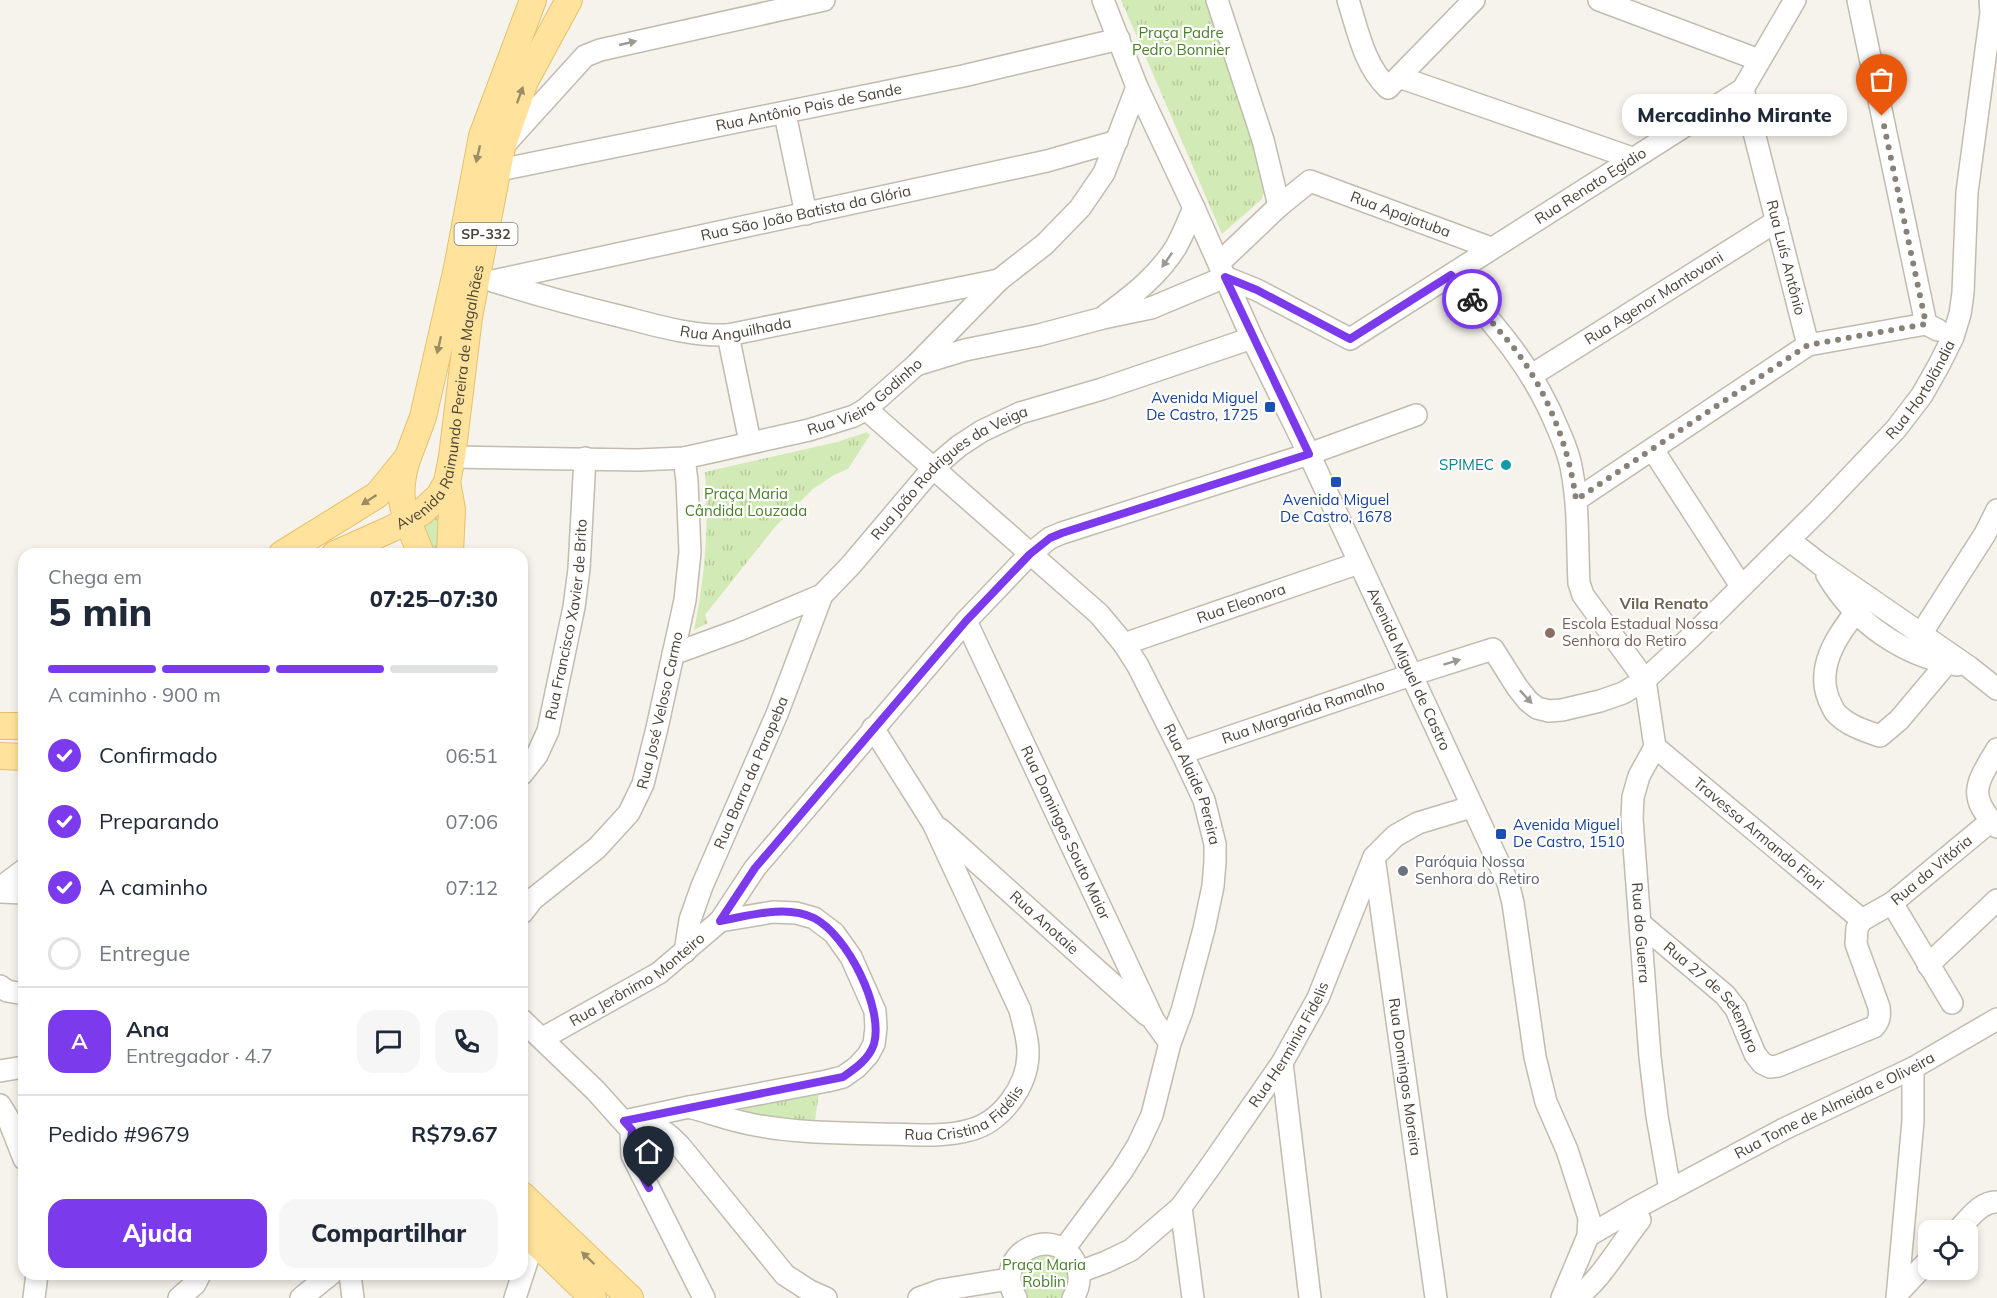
<!DOCTYPE html>
<html lang="pt">
<head>
<meta charset="utf-8">
<style>
  :root { --surface:#fff; --page:#f6f6f7; --text:#1f2937; --muted:#747a83; --line:#e0e1e3; --accent:#7c3aed }
  body { margin:0; font-family:Mulish,sans-serif; background:var(--page); color:var(--text); height:100vh; display:flex; flex-direction:column; font-size:22px; white-space:nowrap }
  * { box-sizing:border-box; margin:0 }
  p { font-size:20px; color:var(--muted) }
  .icon { flex:none; width:33px; height:33px; fill:none; stroke:currentColor; stroke-width:2; stroke-linecap:round; stroke-linejoin:round }
  .map { position:relative; flex:1; overflow:hidden }
  .panel { position:absolute; left:18px; top:548px; width:510px; height:732px; display:flex; flex-direction:column; background:var(--surface); border-radius:18px; box-shadow:0 3px 9px #0003 }
  .panel>* { flex:none }
  .controls { position:absolute; left:1918px; top:1220px; display:grid; gap:12px }
  .controls a { display:grid; place-items:center; width:60px; height:60px; border-radius:12px; background:var(--surface); box-shadow:0 3px 9px #0003; font-size:30px }
  .pin { position:absolute; display:grid; place-items:center; width:51px; height:51px; color:#fff; margin:-62px -26px; border-radius:50% 50% 50% 0; rotate:-45deg; box-shadow:0 0 6px #0007 }
  .pin .icon { rotate:45deg }
  .courier { position:absolute; display:grid; place-items:center; width:60px; height:60px; margin:-30px; border:4px solid #7c3aed; border-radius:50%; background:#fff; color:#222; box-shadow:0 2px 8px #0007 }
  .bubble { position:absolute; height:42px; border-radius:18px; background:var(--surface); box-shadow:0 3px 9px #0003; font-size:20px; font-weight:800; line-height:42px; text-align:center }
  .head em { font-style:normal; font-weight:800 }
  .head div { display:flex; flex-direction:column-reverse }
  .head { display:flex; align-items:center; justify-content:space-between; height:102px; padding:0 30px }
  h1 { font-size:39px; font-weight:800; line-height:45px }
  .bar { display:grid; grid-template-columns:repeat(4,1fr); gap:9px 6px; align-content:center; height:72px; padding:0 30px }
  .bar i { height:8px; border-radius:4px; background:var(--line) }
  .bar .on { background:var(--accent) }
  .bar p { grid-column:span 4 }
  .line { display:flex; align-items:center; gap:15px; padding:0 30px; border-top:2px solid var(--line) }
  .line div { flex:1 }
  .round { display:grid; place-items:center; flex:none; width:63px; height:63px; border-radius:18px; background:var(--page) }
  ol { padding:0 30px; list-style:none }
  li { display:flex; align-items:center; gap:18px; height:66px }
  li p { margin-inline-start:auto }
  li .icon { padding:6px; border-radius:50%; background:var(--accent); color:#fff; stroke-width:4 }
  li:last-child { color:var(--muted) }
  li i { width:33px; height:33px; border:3px solid var(--line); border-radius:50% }
  .action { display:flex; gap:12px; margin-top:auto; padding:12px 30px }
  .action a { flex:1; height:69px; border-radius:18px; background:var(--accent); color:#fff; font-size:24px; font-weight:800; line-height:69px; text-align:center }
  .action a+a { background:var(--page); color:var(--text) }
  .map>svg:first-child { display:block }
  .grass { fill:url(#grass-tufts) }
  .lines { fill:none; stroke-linecap:round; stroke-linejoin:round }
  .minor-casing { stroke:#c2bbae; stroke-width:24 }
  .major-casing { stroke:#e6c16a; stroke-width:28 }
  .minor { stroke:#fff; stroke-width:21 }
  .major { stroke:#ffe39c; stroke-width:26 }
  .oneway { fill:#9c9892 }
  .oneway2 { fill:#9c8c66 }
  .done { stroke:#878178; stroke-width:6; stroke-dasharray:0 10.8 }
  .route { stroke:#7c3aed; stroke-width:8 }
  .transit-dot { fill:#1a4fb4; stroke:#fff; stroke-width:2 }
  .culture-dot { fill:#0f9aa8; stroke:#fff; stroke-width:2 }
  .education-dot { fill:#8d6e63; stroke:#fff; stroke-width:2 }
  .worship-dot { fill:#6b7280; stroke:#fff; stroke-width:2 }
  .labels { text-anchor:middle; stroke-width:4.5; stroke-linejoin:round; paint-order:stroke }
  .shield { fill:#fff; stroke:#817c74; stroke-width:1.5 }
  .shield-label { font-size:14px; font-weight:bold; fill:#4b4439 }
  .park-label { font-size:15px; fill:#4a7f2a; stroke:#fff }
  .street-label { font-size:15px; fill:#4b4439; stroke:#fff }
  .transit-label { font-size:15px; fill:#164399; stroke:#fff; text-anchor:end }
  .culture-label { font-size:15px; fill:#0d838f; stroke:#fff; text-anchor:end }
  .education-label { font-size:15px; fill:#785e54; stroke:#fff; text-anchor:start }
  .worship-label { font-size:15px; fill:#5b616d; stroke:#fff; text-anchor:start }
  .neighbourhood-label { font-size:16px; font-weight:bold; fill:#6e6250; stroke:#fff }
</style>
</head>
<body>
<div class="map">
<svg width="1997" height="1298" viewBox="0 0 1997 1298">
  <defs>
    <pattern id="grass-tufts" width="24" height="20" patternUnits="userSpaceOnUse" patternTransform="scale(1.5)"><rect width="24" height="20" fill="#d2eab5"/><path d="M3 7l-1-3M5 7V3M7 7l1-3M15 17l-1-3M17 17v-4M19 17l1-3" fill="none" stroke="#b6ca9c"/></pattern>
  </defs>
  <rect width="100%" height="100%" fill="#f6f3ec"/>
  <path class="grass" d="M 1121,0 L 1206,0 L 1259,152 L 1266,185 L 1262,199 L 1222,234 Z
    M 867,432 L 870,435 L 848,469 L 834,475 L 813,489 L 775,527 L 705,615 L 708,623 L 694,630 C 705,578 709,526 705,472 L 837,442 Z
    M 444,496 L 441,553 L 428,553 L 415,525 Z
    M 820,1085 L 815,1121 L 759,1115 L 703,1106 Z
    M 1058,1252 L 1073,1274 L 1063,1298 L 1027,1298 L 1022,1294 L 1019,1266 L 1024,1258 Z"/>
  <g class="lines">
    <defs>
      <g id="minor">
        <path id="s1" d="M 1103,0 L 1137,87 L 1194,208 L 1252,338 L 1309,454 L 1508,883 L 1513,903 L 1535,1057 L 1546,1102 L 1567,1150 L 1589,1218 L 1588,1236 L 1562,1298"/>
        <path d="M 1217,0 L 1263,140 L 1279,206"/>
        <path d="M 1348,0 C 1358,31 1364,65 1388,88 L 1474,0"/>
        <path d="M 1599,0 L 1759,60"/>
        <path d="M 1858,0 L 1926,324 L 1938,330"/>
        <path d="M 1399,77 L 1632,158"/>
        <path id="s2" d="M 1743,89 L 1808,345"/>
        <path d="M 785,114 L 806,214"/>
        <path d="M 507,142 L 585,56 L 600,50 L 824,0"/>
        <path id="s3" d="M 499,170 L 963,76 L 1119,39"/>
        <path id="s4" d="M 1219,263 L 1279,206 L 1310,181 L 1491,248"/>
        <path id="s5" d="M 1451,275 C 1495,326 1532,365 1558,429 C 1564,443 1570,457 1572,472 C 1579,509 1577,546 1579,583 L 1583,595 L 1645,680 L 1655,747 L 1639,776 L 1633,797 L 1632,819 L 1650,1057 L 1657,1116 L 1670,1190"/>
        <path id="s6" d="M 493,281 L 1047,161 L 1117,141"/>
        <path id="s7" d="M 493,281 C 537,295 582,307 627,318 C 661,327 693,336 728,335 L 999,280"/>
        <path d="M 1106,315 C 1133,295 1158,276 1176,247 C 1183,235 1188,221 1194,208"/>
        <path d="M 728,335 L 750,442"/>
        <path id="s8" d="M 916,365 L 965,350 L 1039,335 L 1103,318 L 1151,308 L 1225,277 L 1257,290 L 1350,339 L 1743,89 L 1795,0"/>
        <path id="s9" d="M 1532,375 L 1777,221"/>
        <path id="s10" d="M 866,409 L 1099,614 L 1124,644 L 1138,666 L 1182,753 L 1204,800 L 1215,844 L 1215,862 L 1213,886 L 1204,929 L 1182,1011 L 1170,1043 L 1152,1115 L 1138,1145 L 1122,1171 L 1064,1249"/>
        <path d="M 1653,450 L 1741,586"/>
        <path id="s11" d="M 452,457 L 638,460 L 684,458 L 809,430 L 854,416 L 866,409 L 916,365 L 999,280 L 1045,244 L 1080,208 L 1104,173 L 1137,87"/>
        <path d="M 1576,500 L 1808,345 L 1926,324"/>
        <path d="M 1789,540 L 1820,564 L 1969,667 L 1997,689"/>
        <path d="M 1827,575 C 1855,622 1902,656 1957,665"/>
        <path d="M 1868,597 C 1845,625 1813,662 1829,700 C 1831,704 1833,709 1835,712 C 1846,725 1865,731 1880,736 L 1899,720 L 1947,663 L 1951,655"/>
        <path id="s12" d="M 966,621 L 1154,1021 L 1170,1043"/>
        <path d="M 1921,634 L 1985,534 L 1997,510"/>
        <path id="s13" d="M 1124,644 L 1359,563"/>
        <path id="s14" d="M 673,654 L 739,630 L 822,595 L 851,565 L 933,468 L 959,446 L 982,431 L 1020,413 L 1102,389 L 1252,338"/>
        <path id="s15" d="M 1655,747 L 1862,920"/>
        <path d="M 1997,749 C 1977,783 1966,795 1997,827"/>
        <path id="s16" d="M 1182,753 L 1411,675 L 1493,649 L 1517,687 L 1528,701 L 1537,708 L 1549,711 L 1562,710 L 1600,701 L 1623,693 L 1645,680 L 1692,636 L 1820,509 L 1896,429 L 1922,395 L 1939,365 L 1953,337 L 1960,314 L 1963,293 L 1967,192 L 1991,13 L 1990,0"/>
        <path id="s17" d="M 522,774 L 537,755 L 548,731 L 574,607 L 579,569 L 585,458"/>
        <path id="s18" d="M 940,829 L 1147,1015"/>
        <path id="s19" d="M 1374,857 L 1436,1298"/>
        <path d="M 0,888 L 24,870"/>
        <path d="M 0,892 L 24,893"/>
        <path d="M 1892,903 L 1952,1003"/>
        <path id="s20" d="M 522,913 L 533,899 L 597,848 L 629,813 L 643,784 L 657,728 L 685,600 L 690,552 L 687,481 L 684,458"/>
        <path d="M 720,921 L 755,868 L 966,621 L 1030,554 L 1050,538 L 1062,533 L 1309,454 L 1416,415"/>
        <path id="s21" d="M 1642,925 L 1725,995 L 1736,1009 L 1755,1054 L 1762,1063 L 1770,1067 L 1778,1066 L 1874,1027 C 1880,1020 1880,1015 1879,1007 L 1856,944 L 1857,928 L 1862,920 L 1892,903 L 1991,821"/>
        <path id="s22" d="M 685,952 L 690,920 L 702,886 L 777,714 L 822,595"/>
        <path d="M 1928,965 L 1997,900"/>
        <path d="M 0,986 L 7,991 L 24,994"/>
        <path d="M 522,1020 L 596,1091 L 631,1130"/>
        <path id="s23" d="M 543,1038 L 659,973 L 720,921 L 773,912 L 796,913 L 814,918 L 834,933 L 851,957 L 875,1011 L 876,1028 L 874,1044 L 868,1055 L 857,1067 L 843,1077 L 827,1081 L 689,1107 L 624,1121"/>
        <path d="M 1282,1063 L 1310,1298"/>
        <path d="M 0,1071 L 24,1067"/>
        <path d="M 0,1105 L 8,1118 L 24,1159"/>
        <path id="s24" d="M 689,1107 C 711,1113 733,1121 755,1125 C 797,1133 840,1133 883,1134 C 912,1134 942,1138 970,1130 C 1001,1122 1027,1087 1028,1055 C 1029,1040 1023,1024 1020,1010 L 933,823 L 873,728"/>
        <path d="M 631,1130 L 632,1155 L 704,1298"/>
        <path d="M 632,1130 C 656,1123 663,1129 680,1146 L 785,1275 L 810,1291 L 826,1298"/>
        <path d="M 1181,1207 L 1193,1298"/>
        <path d="M 1958,1230 C 1969,1219 1981,1201 1997,1202"/>
        <path id="s25" d="M 1588,1236 L 1636,1208 L 1786,1128 L 1913,1068 L 1997,1019"/>
        <path id="s26" d="M 1079,1272 L 1106,1262 L 1131,1250 L 1181,1207 L 1212,1164 L 1282,1063 L 1318,998 L 1374,857 L 1395,836 L 1418,823 L 1471,807"/>
        <path d="M 350,1274 L 353,1298"/>
        <path d="M 1898,1293 L 1929,1260"/>
        <path d="M 34,1298 L 37,1274"/>
        <path d="M 179,1298 L 195,1284 L 200,1274"/>
        <path d="M 301,1298 L 331,1274"/>
        <path d="M 515,1298 L 534,1240"/>
        <path d="M 919,1298 L 941,1290 L 1009,1279"/>
        <path d="M 1016,1298 C 989,1251 1060,1221 1077,1267 C 1081,1277 1079,1289 1073,1298"/>
        <path d="M 1574,1298 C 1597,1287 1623,1240 1640,1220"/>
        <path d="M 1897,1298 L 1913,1121 L 1913,1068"/>
      </g>
      <g id="major">
        <path d="M 407,459 C 394,503 406,514 421,554"/>
        <path d="M 447,482 L 452,509 L 450,554"/>
        <path d="M 282,554 L 377,495 L 408,457 L 423,417 L 457,268 L 482,136 L 533,0"/>
        <path id="s27" d="M 335,554 L 391,529 L 422,512 L 439,496 L 447,482 L 452,457 L 469,317 L 502,147 L 525,81 L 569,0"/>
        <path d="M 0,726 L 24,726"/>
        <path d="M 0,756 L 24,757"/>
        <path d="M 522,1195 L 630,1298"/>
        <path d="M 522,1229 L 593,1298"/>
      </g>
    </defs>
    <use href="#minor" class="minor-casing"/>
    <use href="#major" class="major-casing"/>
    <use href="#minor" class="minor"/>
    <use href="#major" class="major"/>
  </g>
  <defs><path id="oneway-solid" d="M-6-.8H1V-3.2L6.5 0L1 3.2V.8H-6Z" transform="scale(1.5)"/></defs>
  <g class="oneway">
    <use href="#oneway-solid" transform="translate(628 43) rotate(-13)"/>
    <use href="#oneway-solid" transform="translate(1167 260) rotate(125)"/>
    <use href="#oneway-solid" transform="translate(1452 662) rotate(-17)"/>
    <use href="#oneway-solid" transform="translate(1526 697) rotate(47)"/>
  </g>
  <g class="oneway2">
    <use href="#oneway-solid" transform="translate(520 95) rotate(-70)"/>
    <use href="#oneway-solid" transform="translate(478 154) rotate(103)"/>
    <use href="#oneway-solid" transform="translate(439 345) rotate(103)"/>
    <use href="#oneway-solid" transform="translate(369 500) rotate(147)"/>
    <use href="#oneway-solid" transform="translate(588 1258) rotate(-136)"/>
  </g>
  <g class="lines">
    <path class="done" d="M 1472,299 C 1486,316 1500,331 1514,348 C 1547,391 1569,446 1576,500 L 1808,345 L 1926,324 L 1882,116"/>
    <path class="route" d="M 649,1188 C 637,1167 629,1154 632,1130 L 624,1121 L 843,1077 C 856,1068 869,1059 874,1044 C 884,1008 847,935 814,918 C 786,904 748,916 720,921 L 755,868 L 966,621 L 1030,554 L 1050,538 L 1062,533 L 1309,454 L 1225,277 L 1257,290 L 1350,339 L 1451,275 L 1472,299"/>
  </g>
  <g class="transit-dot">
    <rect x="1264" y="401" width="12" height="12" rx="3"/>
    <rect x="1330" y="476" width="12" height="12" rx="3"/>
    <rect x="1495" y="828" width="12" height="12" rx="3"/>
  </g>
  <circle class="culture-dot" cx="1506" cy="465" r="6"/>
  <circle class="education-dot" cx="1550" cy="633" r="6"/>
  <circle class="worship-dot" cx="1403" cy="871" r="6"/>
  <g class="labels">
    <rect class="shield" x="454.5" y="223" width="63" height="22" rx="4.5"/>
    <g class="shield-label">
      <text x="486" y="239">SP-332</text>
    </g>
    <g class="park-label">
      <text x="1181" y="38">Praça Padre<tspan x="1181" dy="17">Pedro Bonnier</tspan></text>
      <text x="746" y="499">Praça Maria<tspan x="746" dy="17">Cândida Louzada</tspan></text>
      <text x="1044" y="1270">Praça Maria<tspan x="1044" dy="17">Roblin</tspan></text>
    </g>
    <g class="street-label">
      <text dy="5" stroke="none"><textPath href="#s3" startOffset="316">Rua Antônio Pais de Sande</textPath></text>
      <text dy="5" stroke="none"><textPath href="#s8" startOffset="747">Rua Renato Egidio</textPath></text>
      <text dy="5" stroke="none"><textPath href="#s6" startOffset="320">Rua São João Batista da Glória</textPath></text>
      <text dy="5" stroke="none"><textPath href="#s4" startOffset="219">Rua Apajatuba</textPath></text>
      <text dy="5" stroke="none"><textPath href="#s2" startOffset="174">Rua Luís Antônio</textPath></text>
      <text dy="5" stroke="none"><textPath href="#s9" startOffset="144">Rua Agenor Mantovani</textPath></text>
      <text dy="5" stroke="none"><textPath href="#s7" startOffset="250">Rua Anguilhada</textPath></text>
      <text dy="5" stroke="none"><textPath href="#s16" startOffset="918">Rua Hortolãndia</textPath></text>
      <text dy="5" stroke="none"><textPath href="#s27" startOffset="212">Avenida Raimundo Pereira de Magalhães</textPath></text>
      <text dy="5" stroke="none"><textPath href="#s11" startOffset="426">Rua Vieira Godinho</textPath></text>
      <text dy="5" stroke="none"><textPath href="#s14" startOffset="339">Rua João Rodrigues da Veiga</textPath></text>
      <text dy="5" stroke="none"><textPath href="#s13" startOffset="124">Rua Eleonora</textPath></text>
      <text dy="5" stroke="none"><textPath href="#s17" startOffset="164">Rua Francisco Xavier de Brito</textPath></text>
      <text dy="5" stroke="none"><textPath href="#s1" startOffset="736">Avenida Miguel de Castro</textPath></text>
      <text dy="5" stroke="none"><textPath href="#s20" startOffset="255">Rua José Veloso Carmo</textPath></text>
      <text dy="5" stroke="none"><textPath href="#s16" startOffset="128">Rua Margarida Ramalho</textPath></text>
      <text dy="5" stroke="none"><textPath href="#s22" startOffset="192">Rua Barra da Paropeba</textPath></text>
      <text dy="5" stroke="none"><textPath href="#s10" startOffset="506">Rua Alaide Pereira</textPath></text>
      <text dy="5" stroke="none"><textPath href="#s12" startOffset="234">Rua Domingos Souto Maior</textPath></text>
      <text dy="5" stroke="none"><textPath href="#s15" startOffset="135">Travessa Armando Fiori</textPath></text>
      <text dy="5" stroke="none"><textPath href="#s21" startOffset="507">Rua da Vitória</textPath></text>
      <text dy="5" stroke="none"><textPath href="#s18" startOffset="140">Rua Anotaie</textPath></text>
      <text dy="5" stroke="none"><textPath href="#s5" startOffset="722">Rua do Guerra</textPath></text>
      <text dy="5" stroke="none"><textPath href="#s23" startOffset="111">Rua Jerônimo Monteiro</textPath></text>
      <text dy="5" stroke="none"><textPath href="#s21" startOffset="102">Rua 27 de Setembro</textPath></text>
      <text dy="5" stroke="none"><textPath href="#s26" startOffset="318">Rua Herminia Fidelis</textPath></text>
      <text dy="5" stroke="none"><textPath href="#s19" startOffset="222">Rua Domingos Moreira</textPath></text>
      <text dy="5" stroke="none"><textPath href="#s25" startOffset="279">Rua Tome de Almeida e Oliveira</textPath></text>
      <text dy="5" stroke="none"><textPath href="#s24" startOffset="285">Rua Cristina Fidélis</textPath></text>
    </g>
    <g class="transit-label">
      <text x="1258" y="403">Avenida Miguel<tspan x="1258" dy="17">De Castro, 1725</tspan></text>
      <text x="1336" y="505" text-anchor="middle">Avenida Miguel<tspan x="1336" dy="17">De Castro, 1678</tspan></text>
      <text x="1513" y="830" text-anchor="start">Avenida Miguel<tspan x="1513" dy="17">De Castro, 1510</tspan></text>
    </g>
    <g class="culture-label">
      <text x="1494" y="470">SPIMEC</text>
    </g>
    <g class="education-label">
      <text x="1562" y="629">Escola Estadual Nossa<tspan x="1562" dy="17">Senhora do Retiro</tspan></text>
    </g>
    <g class="worship-label">
      <text x="1415" y="867">Paróquia Nossa<tspan x="1415" dy="17">Senhora do Retiro</tspan></text>
    </g>
    <g class="neighbourhood-label">
      <text x="1664" y="609">Vila Renato</text>
    </g>
  </g>
</svg>
<div class="controls">
<a><svg class="icon" aria-label="locate" viewBox="0 0 24 24"><circle cx="12" cy="12" r="6"/><path d="M12 2v4M12 18v4M2 12h4M18 12h4"/></svg></a>
</div>
<div class="pin" style="left:1882px;top:116px;background:#ea580c"><svg class="icon" aria-label="bag" viewBox="0 0 24 24"><path d="M5 8h14l-1 12H6zM9 8a3 3 0 0 1 6 0"/></svg></div>
<div class="pin" style="left:649px;top:1188px;background:#1f2937"><svg class="icon" aria-label="home" viewBox="0 0 24 24"><path d="M3 11l9-7 9 7M6 9v11h12V9"/></svg></div>
<div class="courier" style="left:1472px;top:299px"><svg class="icon" aria-label="bike" viewBox="0 0 24 24"><circle cx="6" cy="16" r="4"/><circle cx="18" cy="16" r="4"/><path d="M6 16l4-8h5l3 8M10 8l3 8H6M13 5h3"/></svg></div>
<div class="bubble" style="left:1622px;top:94px;width:225px">Mercadinho Mirante</div>
<section class="panel">
<div class="head"><div><h1>5 min</h1><p>Chega em</p></div><em>07:25–07:30</em></div>
<div class="bar"><i class="on"></i><i class="on"></i><i class="on"></i><i></i><p>A caminho · 900 m</p></div>
<ol>
<li><svg class="icon" aria-label="check" viewBox="0 0 24 24"><path d="M5 12l5 5 9-10"/></svg>Confirmado<p>06:51</p></li>
<li><svg class="icon" aria-label="check" viewBox="0 0 24 24"><path d="M5 12l5 5 9-10"/></svg>Preparando<p>07:06</p></li>
<li><svg class="icon" aria-label="check" viewBox="0 0 24 24"><path d="M5 12l5 5 9-10"/></svg>A caminho<p>07:12</p></li>
<li><i></i>Entregue</li>
</ol>
<div class="line" style="height:108px"><b class="round" style="background:var(--accent);color:#fff">A</b><div><b>Ana</b><p>Entregador · 4.7</p></div><a class="round"><svg class="icon" aria-label="chat" viewBox="0 0 24 24"><path d="M4 5h16v11H9l-5 4z"/></svg></a><a class="round"><svg class="icon" aria-label="phone" viewBox="0 0 24 24"><path d="M5 4h4l2 5-3 2q2 4 5 5l2-3 5 2v4C11 20 4 13 5 4z"/></svg></a></div>
<div class="line" style="height:78px"><div>Pedido #9679</div><b>R$79.67</b></div>
<div class="action"><a>Ajuda</a><a>Compartilhar</a></div>
</section>
</div>
</body>
</html>
